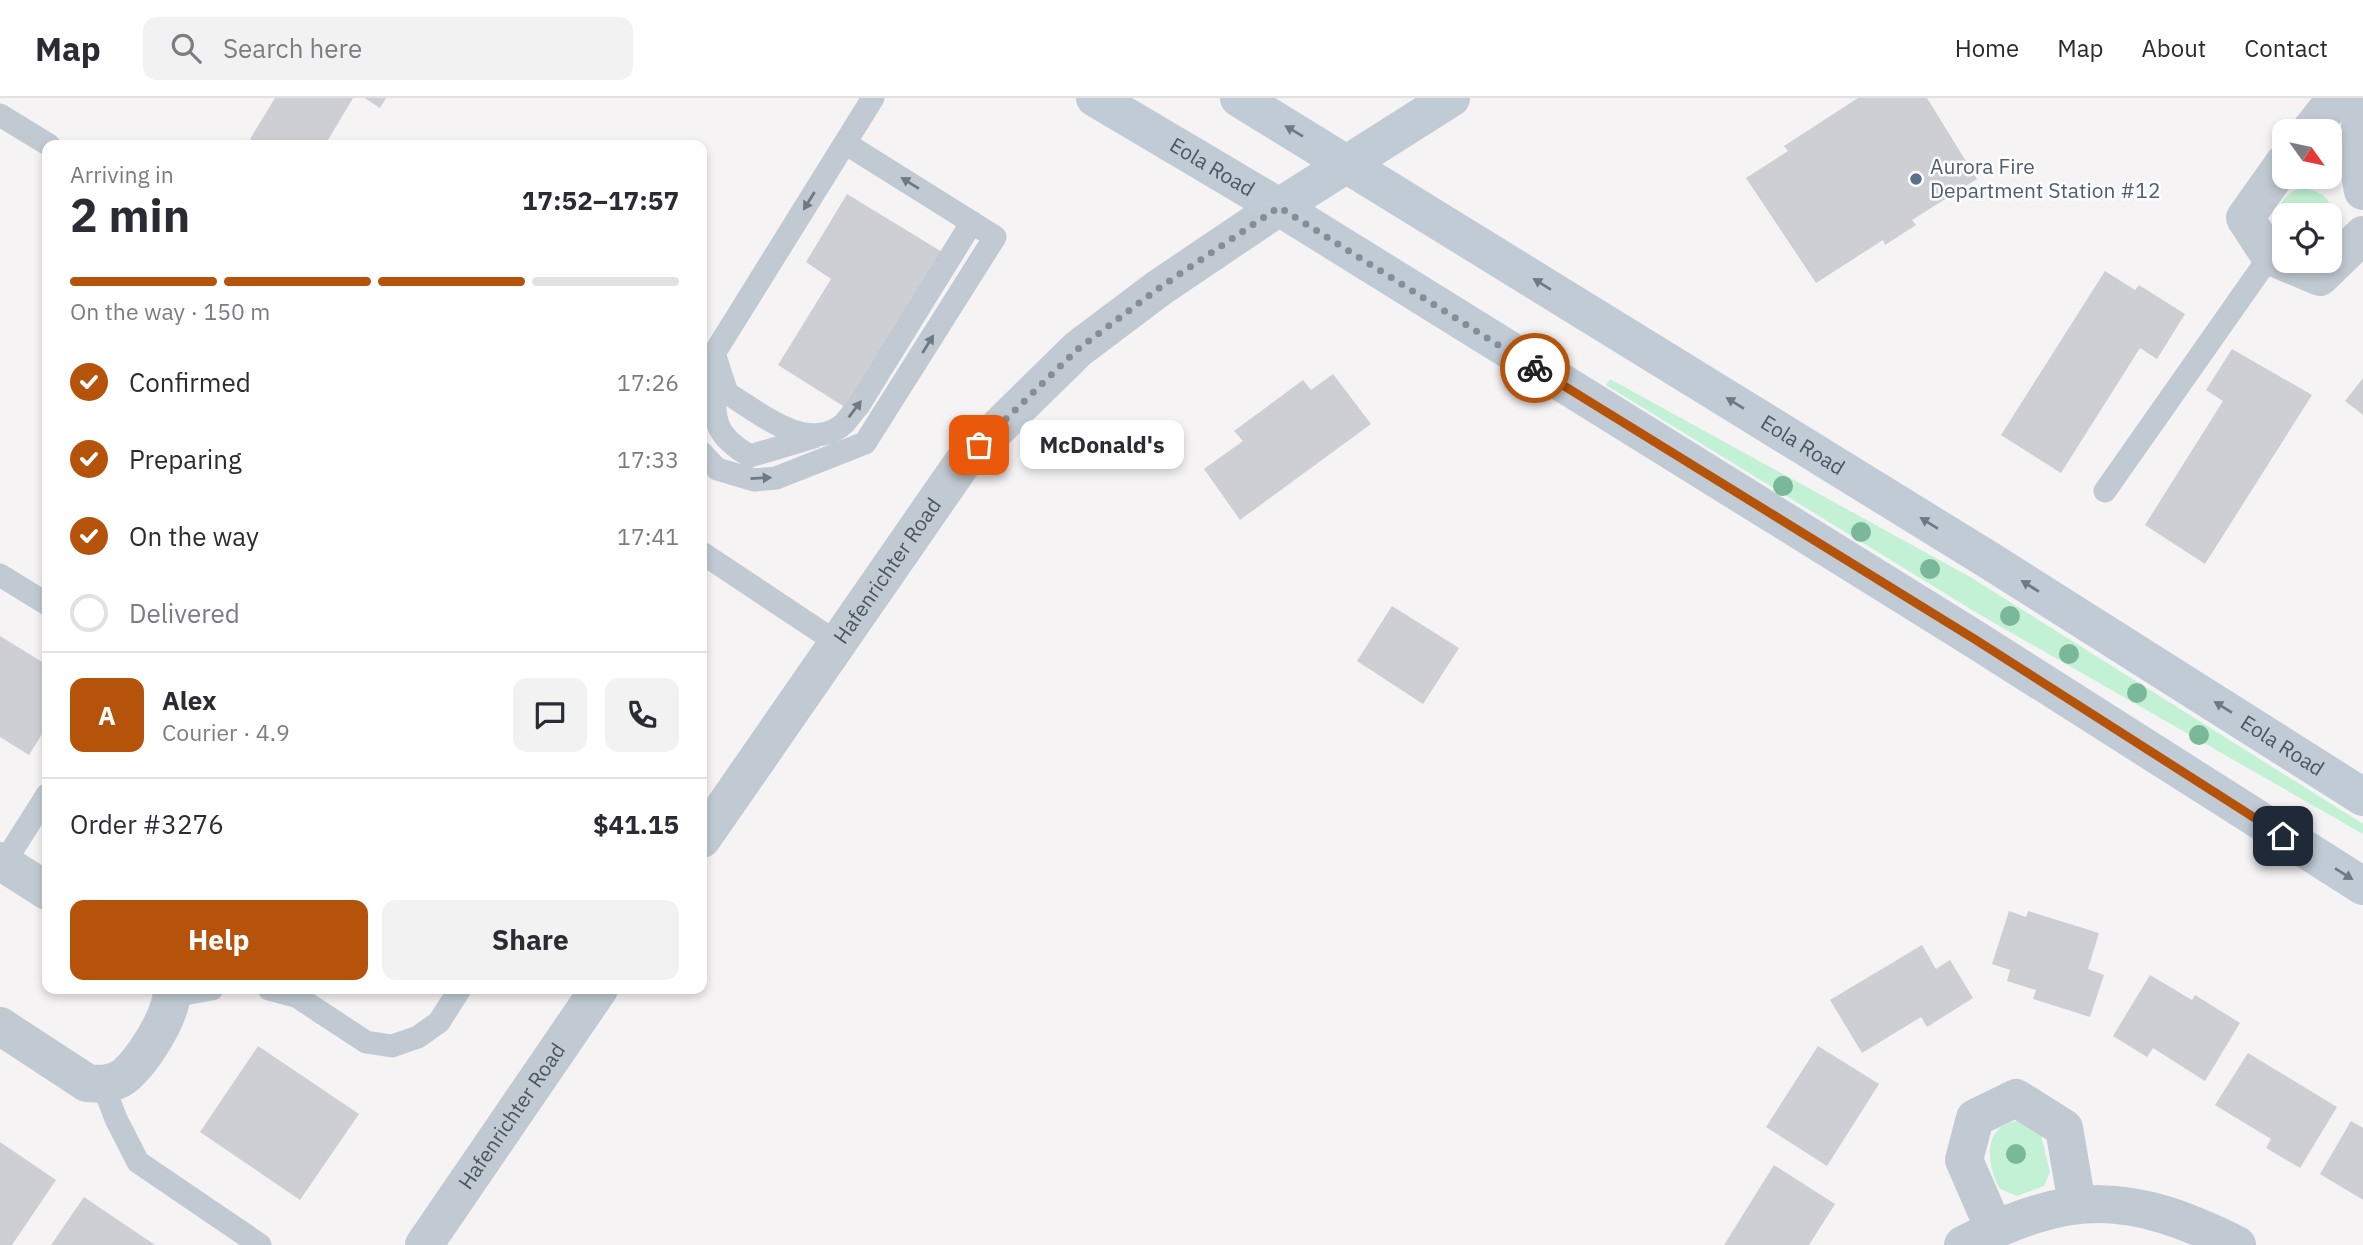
<!DOCTYPE html>
<html lang="en">
<head>
<meta charset="utf-8">
<style>
  :root { --surface:#fff; --page:#f2f2f3; --text:#2b2b33; --muted:#7c7c81; --line:#e1e1e2; --accent:#b45309 }
  body { margin:0; font-family:"IBM Plex Sans",sans-serif; background:var(--page); color:var(--text); height:100vh; display:flex; flex-direction:column; font-size:26px; white-space:nowrap }
  * { box-sizing:border-box; margin:0 }
  p { font-size:23px; color:var(--muted) }
  .icon { flex:none; width:38px; height:38px; fill:none; stroke:currentColor; stroke-width:2; stroke-linecap:round; stroke-linejoin:round }
  .map { position:relative; flex:1; overflow:hidden }
  .panel { position:absolute; left:42px; top:42px; width:665px; height:854px; display:flex; flex-direction:column; background:var(--surface); border-radius:14px; box-shadow:0 4px 10px #0003 }
  .panel>* { flex:none }
  .needle { width:46px; rotate:123deg }
  .fabs { position:absolute; left:2272px; top:21px; display:grid; gap:14px }
  .fabs a { display:grid; place-items:center; width:70px; height:70px; border-radius:14px; background:var(--surface); box-shadow:0 4px 10px #0003; font-size:35px }
  .pin { position:absolute; display:grid; place-items:center; width:60px; height:60px; color:#fff; margin:-30px; border-radius:14px; box-shadow:0 4px 10px #0006 }
  .courier { position:absolute; display:grid; place-items:center; width:70px; height:70px; margin:-35px; border:5px solid #b45309; border-radius:50%; background:#fff; color:#222; box-shadow:0 2px 9px #0007 }
  .bubble { position:absolute; height:49px; border-radius:14px; background:var(--surface); box-shadow:0 4px 10px #0003; font-size:23px; font-weight:700; line-height:49px; text-align:center }
  .head em { font-style:normal; font-weight:700 }
  .head div { display:flex; flex-direction:column-reverse }
  .head { display:flex; align-items:center; justify-content:space-between; height:119px; padding:0 28px }
  h1 { font-size:46px; font-weight:700; line-height:52px }
  .bar { display:grid; grid-template-columns:repeat(4,1fr); gap:10px 7px; align-content:center; height:84px; padding:0 28px }
  .bar i { height:9px; border-radius:5px; background:var(--line) }
  .bar .current { background:var(--accent) }
  .bar p { grid-column:span 4 }
  .line { display:flex; align-items:center; gap:18px; padding:0 28px; border-top:2px solid var(--line) }
  .line div { flex:1 }
  .round { display:grid; place-items:center; flex:none; width:74px; height:74px; border-radius:14px; background:var(--page) }
  ol { padding:0 28px; list-style:none }
  li { display:flex; align-items:center; gap:21px; height:77px }
  li p { margin-inline-start:auto }
  li .icon { padding:7px; border-radius:50%; background:var(--accent); color:#fff; stroke-width:4 }
  li:last-child { color:var(--muted) }
  li i { width:38px; height:38px; border:4px solid var(--line); border-radius:50% }
  .primary-button { display:flex; gap:14px; margin-top:auto; padding:14px 28px }
  .primary-button a { flex:1; height:80px; border-radius:14px; background:var(--accent); color:#fff; font-size:28px; font-weight:700; line-height:80px; text-align:center }
  .primary-button a+a { background:var(--page); color:var(--text) }
  header { display:flex; align-items:center; gap:42px; box-sizing:border-box; height:98px; padding:0 35px; background:var(--surface); border-bottom:2px solid var(--line) }
  header strong { font-size:33px }
  nav { display:flex; gap:38px; margin-inline-start:auto; font-size:24px }
  .search { width:490px; height:63px; background:var(--page); display:flex; align-items:center; gap:18px; box-sizing:border-box; padding:0 24px; border-radius:14px; color:var(--muted); font-size:26px }
  .map>svg:first-child { display:block }
  .green { fill:#c3f1d5 }
  .building { fill:#cdcfd5 }
  .lines { fill:none; stroke-linecap:round; stroke-linejoin:round }
  .lane { stroke:#c1cad2; stroke-width:23 }
  .street { stroke:#c1cad2; stroke-width:38 }
  .secondary { stroke:#c1cbd6; stroke-width:38 }
  .tree { fill:#7bb799 }
  .oneway { fill:#6e7984 }
  .oneway2 { fill:#6e7983 }
  .done { stroke:#868d94; stroke-width:7; stroke-dasharray:0 12.6 }
  .route { stroke:#b45309; stroke-width:9 }
  .service-dot { fill:#5c6f8a; stroke:#fff; stroke-width:2.5 }
  .labels { text-anchor:middle; stroke-width:5; stroke-linejoin:round; paint-order:stroke }
  .service-label { font-size:21px; fill:#4e5e75; stroke:#fff; text-anchor:start }
  .street-label { font-size:21px; fill:#4a5661; stroke:#fff }
</style>
</head>
<body>
<header>
<strong>Map</strong>
<div class="search"><svg class="icon" aria-label="search" viewBox="0 0 24 24"><circle cx="10" cy="10" r="6"/><path d="M15 15l6 6"/></svg>Search here</div>
<nav><a>Home</a><a>Map</a><a>About</a><a>Contact</a></nav>
</header>
<div class="map">
<svg width="2363" height="1147" viewBox="0 0 2363 1147">
  <rect width="100%" height="100%" fill="#f5f3f3"/>
  <path class="green" d="M 2298,91 C 2325,89 2342,111 2329,136 L 2329,117 L 2284,117 L 2284,140 C 2270,120 2277,101 2298,91 Z
    M 1610,281 L 1972,480 L 2363,726 L 2363,736 L 1977,515 L 1606,287 Z
    M 2017,1023 L 2041,1037 L 2050,1074 L 2044,1088 L 2017,1098 L 2000,1091 C 1986,1067 1982,1028 2017,1023 Z"/>
  <path class="building" d="M 275,0 L 353,0 L 325,47 L 261,47 L 250,41 Z
    M 365,0 L 386,0 L 380,10 Z
    M 1858,0 L 1927,0 L 1977,81 L 1912,122 L 1916,127 L 1885,147 L 1883,142 L 1816,185 L 1746,80 L 1788,53 L 1784,48 Z
    M 847,96 L 947,157 L 851,313 L 778,267 L 831,181 L 806,164 Z
    M 2105,173 L 2135,192 L 2139,187 L 2185,216 L 2157,261 L 2140,250 L 2061,375 L 2001,337 Z
    M 2232,251 L 2312,297 L 2205,466 L 2145,427 L 2223,303 L 2206,292 Z
    M 1333,276 L 1371,326 L 1240,422 L 1204,371 L 1243,343 L 1234,333 L 1303,282 L 1311,292 Z
    M 2363,280 L 2363,317 L 2345,303 Z
    M 1392,508 L 1459,550 L 1423,606 L 1357,563 Z
    M 0,538 L 47,567 L 47,628 L 29,657 L 0,639 Z
    M 2009,813 L 2026,819 L 2028,813 L 2099,835 L 2088,871 L 2104,877 L 2090,919 L 2033,901 L 2036,892 L 2007,883 L 2010,872 L 1992,866 Z
    M 1922,847 L 1936,871 L 1950,862 L 1973,900 L 1927,929 L 1921,919 L 1862,955 L 1830,902 Z
    M 2150,877 L 2192,902 L 2195,897 L 2240,925 L 2205,983 L 2153,950 L 2147,959 L 2113,938 Z
    M 258,948 L 359,1016 L 300,1102 L 200,1034 Z
    M 1818,948 L 1879,986 L 1827,1068 L 1766,1029 Z
    M 2248,955 L 2337,1009 L 2300,1070 L 2266,1050 L 2271,1041 L 2215,1007 Z
    M 2351,1023 L 2363,1030 L 2363,1102 L 2320,1076 Z
    M 0,1044 L 56,1082 L 12,1147 L 0,1147 Z
    M 1774,1067 L 1835,1106 L 1809,1147 L 1724,1147 Z
    M 84,1099 L 155,1147 L 51,1147 Z"/>
  <g class="lines">
    <path class="lane" d="M 0,17 L 49,47
      M 714,255 L 727,295 C 757,313 805,355 841,328 C 848,323 853,313 859,307 L 972,124
      M 702,275 L 873,0
      M 714,276 C 715,319 710,335 750,358 L 814,339
      M 702,355 L 717,371 L 754,382 L 776,380 L 865,345 L 995,139 L 845,45
      M 2105,393 L 2270,158
      M 702,455 L 836,544
      M 0,477 L 47,506
      M 4,765 L 47,697
      M 269,891 L 296,898 L 366,944 L 392,948 L 418,939 L 439,924 L 460,891
      M 173,898 L 212,891
      M 103,987 L 116,1021 L 138,1064 L 260,1147"/>
    <g class="street">
      <path d="M 2363,11 L 2356,54 L 2363,93"/>
      <path d="M 2310,33 L 2336,0"/>
      <path d="M 2284,65 L 2245,120 L 2270,158 L 2320,179 L 2363,137"/>
      <path id="s1" d="M 702,741 L 963,364 L 1078,251 L 1159,190 L 1279,109"/>
      <path d="M 0,763 L 47,793"/>
      <path d="M 0,928 L 87,985 C 99,986 109,987 120,981 C 139,971 176,912 171,891"/>
      <path d="M 1994,1131 L 1964,1062 L 1975,1020 L 2016,1000 L 2064,1030 L 2077,1106"/>
      <path id="s2" d="M 424,1147 L 599,891"/>
      <path d="M 1963,1147 C 2070,1092 2129,1093 2237,1147"/>
    </g>
    <g class="secondary">
      <path id="s3" d="M 1095,0 L 1279,109 L 1976,542 L 2363,788"/>
      <path id="s4" d="M 1239,0 L 1987,461 L 2363,699"/>
      <path d="M 1279,109 L 1451,0"/>
    </g>
  </g>
  <g class="tree">
    <circle cx="1783" cy="388" r="10"/>
    <circle cx="1861" cy="434" r="10"/>
    <circle cx="1930" cy="471" r="10"/>
    <circle cx="2010" cy="518" r="10"/>
    <circle cx="2069" cy="556" r="10"/>
    <circle cx="2137" cy="595" r="10"/>
    <circle cx="2199" cy="637" r="10"/>
    <circle cx="2016" cy="1056" r="10"/>
  </g>
  <defs><path id="oneway-solid" d="M-6-.8H1V-3.2L6.5 0L1 3.2V.8H-6Z" transform="scale(1.75)"/></defs>
  <g class="oneway">
    <use href="#oneway-solid" transform="translate(1294 33) rotate(-149)"/>
    <use href="#oneway-solid" transform="translate(1542 186) rotate(-148)"/>
    <use href="#oneway-solid" transform="translate(1735 305) rotate(-148)"/>
    <use href="#oneway-solid" transform="translate(1929 425) rotate(-148)"/>
    <use href="#oneway-solid" transform="translate(2030 488) rotate(-148)"/>
    <use href="#oneway-solid" transform="translate(2223 609) rotate(-148)"/>
    <use href="#oneway-solid" transform="translate(2344 776) rotate(32)"/>
  </g>
  <g class="oneway2">
    <use href="#oneway-solid" transform="translate(910 85) rotate(-148)"/>
    <use href="#oneway-solid" transform="translate(809 103) rotate(122)"/>
    <use href="#oneway-solid" transform="translate(928 246) rotate(-58)"/>
    <use href="#oneway-solid" transform="translate(855 311) rotate(-53)"/>
    <use href="#oneway-solid" transform="translate(761 380) rotate(-3)"/>
  </g>
  <g class="lines">
    <path class="done" d="M 979,347 L 1078,251 L 1159,190 L 1279,109 L 1535,270"/>
    <path class="route" d="M 1535,270 L 1976,542 L 2283,738"/>
  </g>
  <circle class="service-dot" cx="1916" cy="81" r="7"/>
  <g class="labels">
    <g class="service-label">
      <text x="1930" y="76">Aurora Fire<tspan x="1930" dy="24">Department Station #12</tspan></text>
    </g>
    <g class="street-label">
      <text dy="7" stroke="none"><textPath href="#s3" startOffset="136">Eola Road</textPath></text>
      <text dy="7" stroke="none"><textPath href="#s4" startOffset="662">Eola Road</textPath></text>
      <text dy="7" stroke="none"><textPath href="#s1" startOffset="326">Hafenrichter Road</textPath></text>
      <text dy="7" stroke="none"><textPath href="#s4" startOffset="1228">Eola Road</textPath></text>
      <text dy="7" stroke="none"><textPath href="#s2" startOffset="156">Hafenrichter Road</textPath></text>
    </g>
  </g>
</svg>
<div class="fabs">
<a><svg class="needle" viewBox="-14 -14 28 28"><path d="M0-13l5 13h-10z" fill="#e53935"/><path d="M0 13l5-13h-10z" fill="#7c7c81"/></svg></a>
<a><svg class="icon" aria-label="locate" viewBox="0 0 24 24"><circle cx="12" cy="12" r="6"/><path d="M12 2v4M12 18v4M2 12h4M18 12h4"/></svg></a>
</div>
<div class="pin" style="left:979px;top:347px;background:#ea580c"><svg class="icon" aria-label="bag" viewBox="0 0 24 24"><path d="M5 8h14l-1 12H6zM9 8a3 3 0 0 1 6 0"/></svg></div>
<div class="pin" style="left:2283px;top:738px;background:#1f2937"><svg class="icon" aria-label="home" viewBox="0 0 24 24"><path d="M3 11l9-7 9 7M6 9v11h12V9"/></svg></div>
<div class="courier" style="left:1535px;top:270px"><svg class="icon" aria-label="bike" viewBox="0 0 24 24"><circle cx="6" cy="16" r="4"/><circle cx="18" cy="16" r="4"/><path d="M6 16l4-8h5l3 8M10 8l3 8H6M13 5h3"/></svg></div>
<div class="bubble" style="left:1020px;top:322px;width:164px">McDonald's</div>
<section class="panel">
<div class="head"><div><h1>2 min</h1><p>Arriving in</p></div><em>17:52–17:57</em></div>
<div class="bar"><i class="current"></i><i class="current"></i><i class="current"></i><i></i><p>On the way · 150 m</p></div>
<ol>
<li><svg class="icon" aria-label="check" viewBox="0 0 24 24"><path d="M5 12l5 5 9-10"/></svg>Confirmed<p>17:26</p></li>
<li><svg class="icon" aria-label="check" viewBox="0 0 24 24"><path d="M5 12l5 5 9-10"/></svg>Preparing<p>17:33</p></li>
<li><svg class="icon" aria-label="check" viewBox="0 0 24 24"><path d="M5 12l5 5 9-10"/></svg>On the way<p>17:41</p></li>
<li><i></i>Delivered</li>
</ol>
<div class="line" style="height:126px"><b class="round" style="background:var(--accent);color:#fff">A</b><div><b>Alex</b><p>Courier · 4.9</p></div><a class="round"><svg class="icon" aria-label="chat" viewBox="0 0 24 24"><path d="M4 5h16v11H9l-5 4z"/></svg></a><a class="round"><svg class="icon" aria-label="phone" viewBox="0 0 24 24"><path d="M5 4h4l2 5-3 2q2 4 5 5l2-3 5 2v4C11 20 4 13 5 4z"/></svg></a></div>
<div class="line" style="height:91px"><div>Order #3276</div><b>$41.15</b></div>
<div class="primary-button"><a>Help</a><a>Share</a></div>
</section>
</div>
</body>
</html>
